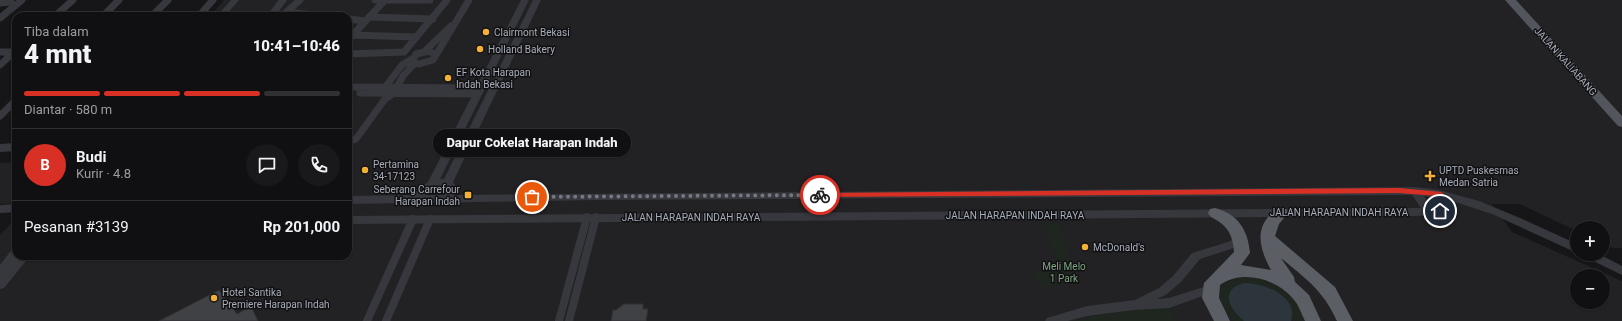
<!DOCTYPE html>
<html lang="id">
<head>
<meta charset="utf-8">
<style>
  :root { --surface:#101012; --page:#19191b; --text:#f1f3f6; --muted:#9c9d9f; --line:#303032; --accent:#d93025 }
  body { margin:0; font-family:Roboto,sans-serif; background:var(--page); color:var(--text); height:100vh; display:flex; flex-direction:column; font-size:15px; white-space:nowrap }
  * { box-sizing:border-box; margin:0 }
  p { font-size:13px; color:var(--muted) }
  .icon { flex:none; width:22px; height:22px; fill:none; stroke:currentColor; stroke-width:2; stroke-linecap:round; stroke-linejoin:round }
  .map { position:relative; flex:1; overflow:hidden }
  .panel { position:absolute; left:12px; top:12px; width:340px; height:248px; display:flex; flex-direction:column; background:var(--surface); border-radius:12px; box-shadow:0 1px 3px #0004,0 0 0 1px var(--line) }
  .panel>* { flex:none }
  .controls { position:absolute; left:1570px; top:221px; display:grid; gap:8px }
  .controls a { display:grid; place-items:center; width:40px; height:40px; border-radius:50%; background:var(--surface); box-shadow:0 1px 3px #0004,0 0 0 1px var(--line); font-size:20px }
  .pin { position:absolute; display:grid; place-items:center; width:34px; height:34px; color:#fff; margin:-17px; border:2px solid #fff; border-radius:50%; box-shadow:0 1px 4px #0007 }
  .courier { position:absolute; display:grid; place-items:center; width:40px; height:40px; margin:-20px; border:3px solid #d93025; border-radius:50%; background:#fff; color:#222; box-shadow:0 1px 5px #0007 }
  .bubble { position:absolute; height:28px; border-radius:14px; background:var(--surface); box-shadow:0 1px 3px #0004,0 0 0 1px var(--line); font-size:13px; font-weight:800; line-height:28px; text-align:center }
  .head em { font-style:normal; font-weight:800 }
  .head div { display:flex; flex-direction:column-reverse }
  .head { display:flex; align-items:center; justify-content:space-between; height:68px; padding:0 12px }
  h1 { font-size:26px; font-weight:800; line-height:30px }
  .bar { display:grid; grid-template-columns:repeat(4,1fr); gap:6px 4px; align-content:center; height:48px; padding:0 12px }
  .bar i { height:5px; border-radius:3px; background:var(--line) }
  .bar .active { background:var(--accent) }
  .bar p { grid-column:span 4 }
  .line { display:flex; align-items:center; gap:10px; padding:0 12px; border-top:1px solid var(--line) }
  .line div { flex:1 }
  .round { display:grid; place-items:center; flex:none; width:42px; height:42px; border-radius:21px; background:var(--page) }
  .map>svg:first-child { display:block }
  .built { fill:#222225; fill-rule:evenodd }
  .green { fill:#1e261f }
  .water { fill:#2c353c }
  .building { fill:#404145; stroke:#303034 }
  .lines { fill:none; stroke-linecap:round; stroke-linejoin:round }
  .minor-far1 { stroke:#37383d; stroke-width:7 }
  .minor { stroke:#37383d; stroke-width:8 }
  .tertiary { fill:#37383d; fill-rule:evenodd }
  .primary { fill:#53555c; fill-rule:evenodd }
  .trunk { fill:#5b5e65; fill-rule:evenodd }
  .route { fill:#d93025 }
  .done { stroke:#757880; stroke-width:4; stroke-dasharray:0 7.2 }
  .poi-dot { fill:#f2b134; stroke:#111113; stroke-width:1.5 }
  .labels { text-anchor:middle; stroke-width:3; stroke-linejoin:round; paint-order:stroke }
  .poi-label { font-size:10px; fill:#a8adb8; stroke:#111113; text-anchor:start }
  .street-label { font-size:10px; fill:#a8adb8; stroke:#111113 }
  .park-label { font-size:10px; fill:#7fa381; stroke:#111113 }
</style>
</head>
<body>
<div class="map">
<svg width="1622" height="321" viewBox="0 0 1622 321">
  <rect width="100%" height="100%" fill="#161618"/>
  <path class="built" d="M 224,0 L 1622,0 L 1622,248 L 1613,248 L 1603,243 L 1603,228 L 1577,228 L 1577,231 L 1520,204 L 1492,204 L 1512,232 L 1622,281 L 1622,321 L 0,321 L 0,235 L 16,218 L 16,256 L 348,256 L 348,16 L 210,16 ZM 1577,276 L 1603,276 L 1603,302 L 1577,302 Z
    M 16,162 L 16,203 L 0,204 L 0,163 Z"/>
  <path class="green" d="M 1044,222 L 1059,223 L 1077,280 L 1043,289 L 1032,272 L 1057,264 Z
    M 1240,277 C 1263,276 1307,291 1302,321 L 1237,315 L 1244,321 L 1234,321 C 1214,305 1213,284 1240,277 Z
    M 1169,306 L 1177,321 L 1074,321 L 1111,312 Z"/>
  <path class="water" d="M 1244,283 C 1264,283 1299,296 1291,321 L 1244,321 C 1229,309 1219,290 1244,283 Z"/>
  <path class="building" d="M 219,290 L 237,314 L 251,306 L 258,321 L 159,321 Z
    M 624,304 L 643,304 L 643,309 L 648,309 L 646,321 L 611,321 L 613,310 L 616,310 Z"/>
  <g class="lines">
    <path class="minor-far1" d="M 375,0 L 430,0
      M 0,3 L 11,2
      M 287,12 L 322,16
      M 55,16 L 73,0
      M 103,16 L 119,0
      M 152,16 L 168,0
      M 199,16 L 213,0
      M 271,16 L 283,0
      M 282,16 L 300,0
      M 369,17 L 433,19
      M 0,18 L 22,0
      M 348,19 L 365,21
      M 353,35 L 416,37
      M 348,40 L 385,0
      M 425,51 L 451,26
      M 429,51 L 436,55 L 433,60 L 419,64 L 412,62 L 416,54 Z
      M 0,52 L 15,52
      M 348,54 L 404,52 L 447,0
      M 436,55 L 469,0
      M 0,65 L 16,50
      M 348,87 L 481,88
      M 383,90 L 402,65 L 412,59
      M 360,93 L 477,94
      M 0,116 L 16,100
      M 348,141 L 356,139 L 385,99 L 394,93 L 403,76 L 415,63"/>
    <path class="minor" d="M 0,148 L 16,147
      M 0,209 L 16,208
      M 367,321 L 413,219
      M 386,321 L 430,219
      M 559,321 L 587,217
      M 569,321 L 596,217"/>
    <path class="tertiary" d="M 231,0 L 239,0 L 225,16 L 217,16 Z
      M 521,0 L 529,0 L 440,179 L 444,179 L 533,0 L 541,0 L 453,182 L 456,186 L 455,195 L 1415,187 L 1439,190 L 1479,201 L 1520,218 L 1577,244 L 1577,253 L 1492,214 L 1449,200 L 1451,204 L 1450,212 L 1440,215 L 1414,216 L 348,224 L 348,216 L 1421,208 L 1412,195 L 1409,195 L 597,200 L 348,204 L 348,196 L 413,195 L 419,188 L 428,182 ZM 437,186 L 446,187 L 444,195 L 424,195 ZM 1424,196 L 1436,198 L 1441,207 L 1432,208 Z
      M 1238,229 L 1242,230 L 1243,233 L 1240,246 L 1200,259 L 1181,282 L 1167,294 L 1157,299 L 1169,298 L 1210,285 L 1214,286 L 1216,289 L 1214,292 L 1169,308 L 1134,310 L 1087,316 L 1068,321 L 1045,321 L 1047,318 L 1087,306 L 1135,300 L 1159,288 L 1173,276 L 1192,253 L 1231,241 L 1234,230 Z
      M 16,248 L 16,256 L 30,256 L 4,288 L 0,289 L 0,265 L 12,249 Z
      M 1583,254 L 1599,254 L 1622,266 L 1622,275 L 1585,257 Z"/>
    <path class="primary" d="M 1505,0 L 1516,0 L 1622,116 L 1622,127 L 1618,126 Z"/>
    <path class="trunk" d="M 1215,208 C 1238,214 1248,230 1250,253 L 1241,265 L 1271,270 C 1261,252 1254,231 1270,215 C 1276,209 1279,207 1286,209 L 1288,213 L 1279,224 L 1275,236 L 1335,287 L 1353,321 L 1337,321 C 1323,290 1306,279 1281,258 L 1294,277 L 1295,282 L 1309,295 L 1321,321 L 1305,321 C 1302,315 1300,309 1297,304 C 1282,280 1243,268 1220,285 L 1219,298 L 1230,321 L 1214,321 L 1202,298 L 1204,283 L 1234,252 C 1233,238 1230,229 1218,221 C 1213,218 1210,217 1208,213 L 1210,209 Z"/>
  </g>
  <path class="route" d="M 1399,188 L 1442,192 L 1450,209 L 1443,213 L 1438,213 L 1438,209 L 1443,207 L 1437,196 L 1399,193 L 820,197 L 817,195 L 820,193 Z"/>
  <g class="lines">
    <path class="done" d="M 532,197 L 820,195"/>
  </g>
  <g class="poi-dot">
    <circle cx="486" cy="32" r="4"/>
    <circle cx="480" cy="49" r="4"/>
    <circle cx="448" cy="78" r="4"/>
    <circle cx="365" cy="170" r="4"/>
    <path d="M1428 170h4v4h4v4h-4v4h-4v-4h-4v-4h4z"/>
    <rect x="464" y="191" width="8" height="8" rx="2"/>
    <circle cx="1085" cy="247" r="4"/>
    <circle cx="214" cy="298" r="4"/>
  </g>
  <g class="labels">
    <g class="poi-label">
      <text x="494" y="36">Clairmont Bekasi</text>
      <text x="488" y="53">Holland Bakery</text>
      <text x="456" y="76">EF Kota Harapan<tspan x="456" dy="12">Indah Bekasi</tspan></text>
      <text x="373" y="168">Pertamina<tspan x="373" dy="12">34-17123</tspan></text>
      <text x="1439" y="174">UPTD Puskesmas<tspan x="1439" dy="12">Medan Satria</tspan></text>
      <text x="460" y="193" text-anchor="end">Seberang Carrefour<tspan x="460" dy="12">Harapan Indah</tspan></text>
      <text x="1093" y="251">McDonald's</text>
      <text x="222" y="296">Hotel Santika<tspan x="222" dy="12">Premiere Harapan Indah</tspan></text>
    </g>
    <g class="street-label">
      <text transform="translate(1566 61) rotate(48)" y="4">JALAN KALIABANG</text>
      <text x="1339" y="216">JALAN HARAPAN INDAH RAYA</text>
      <text x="1015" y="219">JALAN HARAPAN INDAH RAYA</text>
      <text x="691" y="221">JALAN HARAPAN INDAH RAYA</text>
    </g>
    <g class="park-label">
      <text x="1064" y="270">Meli Melo<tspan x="1064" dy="12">1 Park</tspan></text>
    </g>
  </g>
</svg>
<div class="controls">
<a>+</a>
<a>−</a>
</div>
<div class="pin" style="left:532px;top:197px;background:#ea580c"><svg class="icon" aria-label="bag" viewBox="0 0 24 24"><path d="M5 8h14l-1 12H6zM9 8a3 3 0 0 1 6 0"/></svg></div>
<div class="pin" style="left:1440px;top:211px;background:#1f2937"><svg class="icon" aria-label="home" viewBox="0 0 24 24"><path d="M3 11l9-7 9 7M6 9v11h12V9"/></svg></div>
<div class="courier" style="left:820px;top:195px"><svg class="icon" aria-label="bike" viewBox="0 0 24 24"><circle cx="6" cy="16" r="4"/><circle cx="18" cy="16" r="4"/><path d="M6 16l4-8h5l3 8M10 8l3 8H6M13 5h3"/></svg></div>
<div class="bubble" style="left:433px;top:129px;width:198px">Dapur Cokelat Harapan Indah</div>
<section class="panel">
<div class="head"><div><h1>4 mnt</h1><p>Tiba dalam</p></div><em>10:41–10:46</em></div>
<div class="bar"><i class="active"></i><i class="active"></i><i class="active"></i><i></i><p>Diantar · 580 m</p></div>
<div class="line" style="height:72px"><b class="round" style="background:var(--accent);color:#fff">B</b><div><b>Budi</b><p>Kurir · 4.8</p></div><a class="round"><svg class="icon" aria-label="chat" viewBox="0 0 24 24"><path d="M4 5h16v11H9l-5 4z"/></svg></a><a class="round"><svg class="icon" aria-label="phone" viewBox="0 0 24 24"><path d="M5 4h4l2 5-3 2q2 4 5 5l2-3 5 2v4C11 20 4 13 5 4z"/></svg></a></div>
<div class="line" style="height:52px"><div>Pesanan #3139</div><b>Rp 201,000</b></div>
</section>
</div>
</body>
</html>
